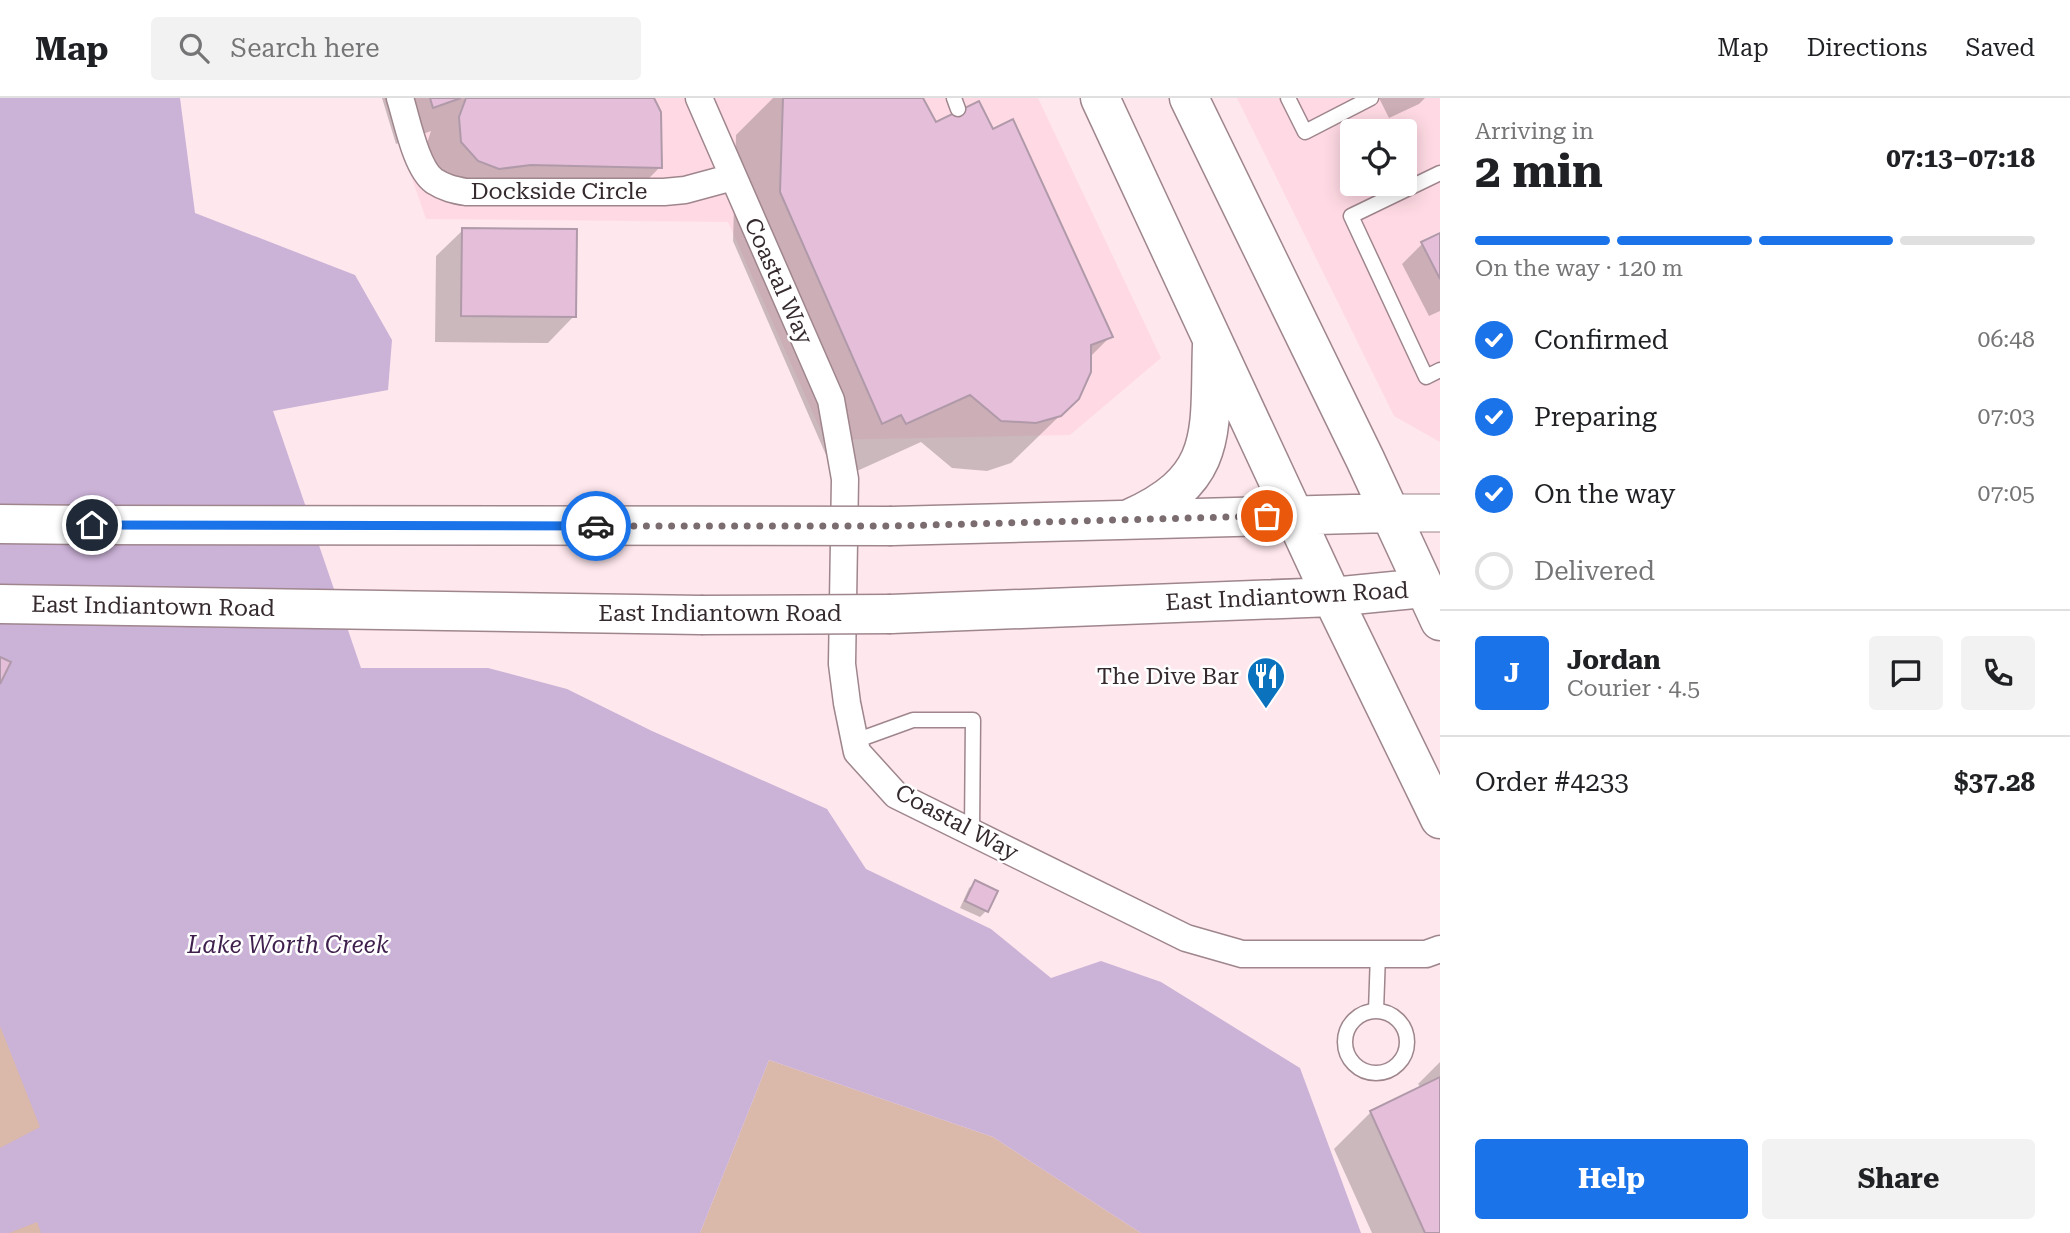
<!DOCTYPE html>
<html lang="en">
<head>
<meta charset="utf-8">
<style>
  :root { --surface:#fff; --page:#f2f2f2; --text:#202124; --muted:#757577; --line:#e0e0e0; --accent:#1a73e8 }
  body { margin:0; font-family:"Roboto Serif",serif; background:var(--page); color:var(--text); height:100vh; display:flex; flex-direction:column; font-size:26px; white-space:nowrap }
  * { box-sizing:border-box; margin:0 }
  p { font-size:23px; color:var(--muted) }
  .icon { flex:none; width:38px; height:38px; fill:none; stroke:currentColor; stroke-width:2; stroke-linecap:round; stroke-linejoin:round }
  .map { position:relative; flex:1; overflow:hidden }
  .drawer { display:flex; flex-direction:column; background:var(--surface); width:630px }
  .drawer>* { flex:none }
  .fabs { position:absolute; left:1340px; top:21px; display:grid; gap:14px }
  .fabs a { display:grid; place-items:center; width:77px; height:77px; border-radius:7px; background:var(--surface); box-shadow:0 4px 18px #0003; font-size:35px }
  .pin { position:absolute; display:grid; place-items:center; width:60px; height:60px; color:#fff; margin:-30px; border:4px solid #fff; border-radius:50%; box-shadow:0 2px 7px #0007 }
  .courier { position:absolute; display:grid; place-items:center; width:70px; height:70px; margin:-35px; border:5px solid #1a73e8; border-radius:50%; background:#fff; color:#222; box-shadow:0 2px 9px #0007 }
  .head em { font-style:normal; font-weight:700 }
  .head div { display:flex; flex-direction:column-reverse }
  .head { display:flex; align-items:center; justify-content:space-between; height:119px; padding:0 35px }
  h1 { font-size:46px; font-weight:700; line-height:52px }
  .bar { display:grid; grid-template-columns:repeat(4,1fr); gap:10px 7px; align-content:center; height:84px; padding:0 35px }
  .bar i { height:9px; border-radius:5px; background:var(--line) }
  .bar .selected { background:var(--accent) }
  .bar p { grid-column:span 4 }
  .line { display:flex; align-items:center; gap:18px; padding:0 35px; border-top:2px solid var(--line) }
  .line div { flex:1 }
  .round { display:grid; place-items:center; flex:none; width:74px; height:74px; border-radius:7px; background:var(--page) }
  ol { padding:0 35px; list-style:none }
  li { display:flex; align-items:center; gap:21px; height:77px }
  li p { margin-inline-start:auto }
  li .icon { padding:7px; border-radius:50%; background:var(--accent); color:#fff; stroke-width:4 }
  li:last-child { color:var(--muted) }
  li i { width:38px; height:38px; border:4px solid var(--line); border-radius:50% }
  .primary-button { display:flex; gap:14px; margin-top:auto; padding:14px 35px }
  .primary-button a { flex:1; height:80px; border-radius:7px; background:var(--accent); color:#fff; font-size:28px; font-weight:700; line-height:80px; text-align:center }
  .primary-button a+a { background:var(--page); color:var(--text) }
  header { display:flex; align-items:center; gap:42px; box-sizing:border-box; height:98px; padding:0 35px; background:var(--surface); border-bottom:2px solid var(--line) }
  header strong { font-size:33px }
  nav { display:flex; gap:38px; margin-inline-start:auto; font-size:24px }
  .search { width:490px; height:63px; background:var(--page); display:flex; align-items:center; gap:18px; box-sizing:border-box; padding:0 24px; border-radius:7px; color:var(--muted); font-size:26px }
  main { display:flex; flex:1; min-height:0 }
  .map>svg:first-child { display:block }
  .built { fill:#ffdae4; fill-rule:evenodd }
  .green { fill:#dab8aa }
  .water { fill:#cbb2d7 }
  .shadow { fill:#0003 }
  .building { fill:#e5bed9; stroke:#b09aa9; stroke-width:2 }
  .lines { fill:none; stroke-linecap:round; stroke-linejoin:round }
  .lane-casing { stroke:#9f868d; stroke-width:17 }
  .street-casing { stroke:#9f868d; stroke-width:29 }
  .secondary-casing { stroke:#9f868d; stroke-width:39 }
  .primary-casing { stroke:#9f868d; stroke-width:41 }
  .lane { stroke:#fff; stroke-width:14 }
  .street { stroke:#fff; stroke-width:26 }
  .secondary { stroke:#fff; stroke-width:37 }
  .primary { stroke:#fff; stroke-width:38 }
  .primary-bridge-casing { stroke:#9f868d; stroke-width:41; stroke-linecap:butt }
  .primary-bridge { stroke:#fff; stroke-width:38 }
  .done { stroke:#7b6c70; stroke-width:7; stroke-dasharray:0 12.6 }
  .route { stroke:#1a73e8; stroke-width:9 }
  .labels { text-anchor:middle; stroke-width:5; stroke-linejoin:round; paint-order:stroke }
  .street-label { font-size:23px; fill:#352a2d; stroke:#fff }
  .poi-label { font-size:23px; fill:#352a2d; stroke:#fff; text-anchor:end }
  .water-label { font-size:24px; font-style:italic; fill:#3f1f4d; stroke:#fff }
</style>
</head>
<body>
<header>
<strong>Map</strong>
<div class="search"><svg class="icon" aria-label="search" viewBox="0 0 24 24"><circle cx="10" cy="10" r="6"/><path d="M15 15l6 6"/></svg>Search here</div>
<nav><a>Map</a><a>Directions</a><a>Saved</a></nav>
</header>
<main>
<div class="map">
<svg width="1440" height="1135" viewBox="0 0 1440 1135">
  <rect width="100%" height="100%" fill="#fee7ed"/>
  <path class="built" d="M 384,0 L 1038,0 L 1161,260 L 1070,337 L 825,342 L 728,124 L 426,121 Z
    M 1237,0 L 1440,0 L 1440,344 L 1394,318 ZM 1353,33 L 1405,33 L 1405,86 L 1353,86 Z"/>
  <path class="green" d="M 0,908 L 97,1135 L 0,1135 Z
    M 769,962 L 993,1039 L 1141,1135 L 700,1135 Z"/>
  <path class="water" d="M 0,0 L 180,0 L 195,115 L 355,177 L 392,242 L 388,292 L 273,313 L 361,570 L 488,570 L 567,591 L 652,633 L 827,711 L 866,771 L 991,831 L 1051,880 L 1101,863 L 1161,884 L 1300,970 L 1361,1135 L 1141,1135 L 993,1039 L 769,962 L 700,1135 L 41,1135 L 37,1124 L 9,1135 L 0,1135 L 0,1050 L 40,1029 L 0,928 Z"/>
  <path class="shadow" d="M 382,0 L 652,0 L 660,69 L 623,107 L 493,104 L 461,108 L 441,99 L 423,57 L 431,33 L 396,46 Z
    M 773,0 L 921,0 L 935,27 L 1111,238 L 1089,260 L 1078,300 L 1011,365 L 987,373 L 952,370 L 921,344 L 857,373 L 852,364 L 833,373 L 733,143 L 736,37 Z
    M 1379,0 L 1425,0 L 1419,6 L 1389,20 Z
    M 463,132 L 574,218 L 548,245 L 435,244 L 436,158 Z
    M 1440,137 L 1440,213 L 1429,218 L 1402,166 L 1423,145 Z
    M 976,784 L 986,813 L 980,819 L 960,810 L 969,790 Z
    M 1440,964 L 1440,1135 L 1372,1135 L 1334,1051 L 1371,1014 L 1421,990 L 1418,986 Z"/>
  <path class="building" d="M 430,0 L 461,0 L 433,10 Z
    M 466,0 L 654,0 L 661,14 L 662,70 L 531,67 L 499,71 L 478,63 L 461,44 L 459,19 Z
    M 783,0 L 923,0 L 936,24 L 979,3 L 993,31 L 1013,21 L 1113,239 L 1091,247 L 1091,274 L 1079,301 L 1061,318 L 1036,325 L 1001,323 L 970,297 L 906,326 L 901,317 L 882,326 L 780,94 Z
    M 462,130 L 577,131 L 576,219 L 461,218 Z
    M 1440,135 L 1440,181 L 1421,144 Z
    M 0,559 L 11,564 L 0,586 Z
    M 975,782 L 998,793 L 988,814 L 965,803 Z
    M 1440,979 L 1440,1135 L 1425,1135 L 1370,1013 Z"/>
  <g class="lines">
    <defs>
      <path id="lane" d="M 954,0 L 958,11
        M 1288,0 L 1305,34 L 1371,0
        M 1440,75 L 1351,118 L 1426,279 L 1440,272
        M 855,643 L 913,622 L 973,622 L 972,734
        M 1376,913 L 1378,856
        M1345 944a31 31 0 1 1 62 0a31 31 0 1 1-62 0Z"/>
      <path id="street" d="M 400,0 C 407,22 416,70 434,83 C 445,90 454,92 466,94 L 664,94 L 685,92 L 733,79
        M 699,0 L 831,302 L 845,381 L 842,566 L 847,605 L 857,654 L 896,697 L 1186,840 L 1242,856 L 1426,856 L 1440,851"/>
      <path id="secondary" d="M 1390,415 L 1440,415"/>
      <path id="primary" d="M 1100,0 L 1332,499 L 1440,721
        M 1189,0 L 1365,361 L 1440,523
        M 1131,420 C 1221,380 1209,332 1212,247
        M 0,426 L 92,427
        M 892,428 L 1390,415
        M 0,506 L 701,517
        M 891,516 L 1332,499 L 1424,490"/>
    </defs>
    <use href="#lane" class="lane-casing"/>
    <use href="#street" class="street-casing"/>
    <use href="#secondary" class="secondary-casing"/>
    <use href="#primary" class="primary-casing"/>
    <use href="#lane" class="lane"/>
    <use href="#street" class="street"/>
    <use href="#secondary" class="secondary"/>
    <use href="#primary" class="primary"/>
    <defs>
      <path id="primary-bridge" d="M 92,427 L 892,428
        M 701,517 L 891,516"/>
    </defs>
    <use href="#primary-bridge" class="primary-bridge-casing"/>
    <use href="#primary-bridge" class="primary-bridge"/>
  </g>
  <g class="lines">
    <path class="done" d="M 596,428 L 892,428 L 1267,418"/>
    <path class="route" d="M 92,427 L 596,428"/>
  </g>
  <defs>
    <symbol id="restaurant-pin" viewBox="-11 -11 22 30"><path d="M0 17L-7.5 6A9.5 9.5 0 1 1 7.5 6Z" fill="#0b73be" stroke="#fff"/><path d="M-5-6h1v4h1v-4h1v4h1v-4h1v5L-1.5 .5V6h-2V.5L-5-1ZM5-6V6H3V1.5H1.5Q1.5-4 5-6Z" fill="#fff"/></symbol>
  </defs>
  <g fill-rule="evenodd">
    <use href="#restaurant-pin" x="1244" y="556" width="44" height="60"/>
  </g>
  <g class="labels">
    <g class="street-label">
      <text x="559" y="101">Dockside Circle</text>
      <text transform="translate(779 183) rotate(66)" y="8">Coastal Way</text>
      <text transform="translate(1287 498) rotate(-3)" y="8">East Indiantown Road</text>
      <text transform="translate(153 508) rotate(1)" y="8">East Indiantown Road</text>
      <text x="720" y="523">East Indiantown Road</text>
      <text transform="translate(957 724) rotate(28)" y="8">Coastal Way</text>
    </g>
    <g class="poi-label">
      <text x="1239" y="586">The Dive Bar</text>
    </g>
    <g class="water-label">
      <text x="288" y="855">Lake Worth Creek</text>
    </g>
  </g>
</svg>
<div class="fabs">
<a><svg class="icon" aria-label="locate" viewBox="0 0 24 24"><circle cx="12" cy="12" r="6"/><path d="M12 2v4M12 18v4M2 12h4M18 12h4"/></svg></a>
</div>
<div class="pin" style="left:1267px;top:418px;background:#ea580c"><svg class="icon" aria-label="bag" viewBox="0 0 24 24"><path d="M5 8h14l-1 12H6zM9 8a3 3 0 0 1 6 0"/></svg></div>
<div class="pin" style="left:92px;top:427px;background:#1f2937"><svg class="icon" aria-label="home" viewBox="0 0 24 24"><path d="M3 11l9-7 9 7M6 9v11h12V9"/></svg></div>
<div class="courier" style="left:596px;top:428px"><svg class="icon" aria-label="car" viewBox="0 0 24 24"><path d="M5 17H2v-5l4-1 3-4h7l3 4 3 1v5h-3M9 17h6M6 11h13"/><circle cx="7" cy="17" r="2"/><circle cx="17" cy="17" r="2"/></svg></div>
</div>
<section class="drawer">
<div class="head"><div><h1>2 min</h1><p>Arriving in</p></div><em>07:13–07:18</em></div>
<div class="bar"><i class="selected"></i><i class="selected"></i><i class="selected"></i><i></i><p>On the way · 120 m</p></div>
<ol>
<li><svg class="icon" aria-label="check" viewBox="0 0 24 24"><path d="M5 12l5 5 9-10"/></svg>Confirmed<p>06:48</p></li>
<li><svg class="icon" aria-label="check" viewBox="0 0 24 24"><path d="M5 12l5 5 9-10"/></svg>Preparing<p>07:03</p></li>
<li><svg class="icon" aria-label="check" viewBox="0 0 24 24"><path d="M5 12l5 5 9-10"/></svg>On the way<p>07:05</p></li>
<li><i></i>Delivered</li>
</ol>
<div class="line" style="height:126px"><b class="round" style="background:var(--accent);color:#fff">J</b><div><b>Jordan</b><p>Courier · 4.5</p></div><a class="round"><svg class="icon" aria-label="chat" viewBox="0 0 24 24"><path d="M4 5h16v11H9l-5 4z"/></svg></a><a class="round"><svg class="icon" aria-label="phone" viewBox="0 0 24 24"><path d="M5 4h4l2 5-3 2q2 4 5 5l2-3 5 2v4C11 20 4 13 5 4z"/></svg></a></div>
<div class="line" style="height:91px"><div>Order #4233</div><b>$37.28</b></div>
<div class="primary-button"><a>Help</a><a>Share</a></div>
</section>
</main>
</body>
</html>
